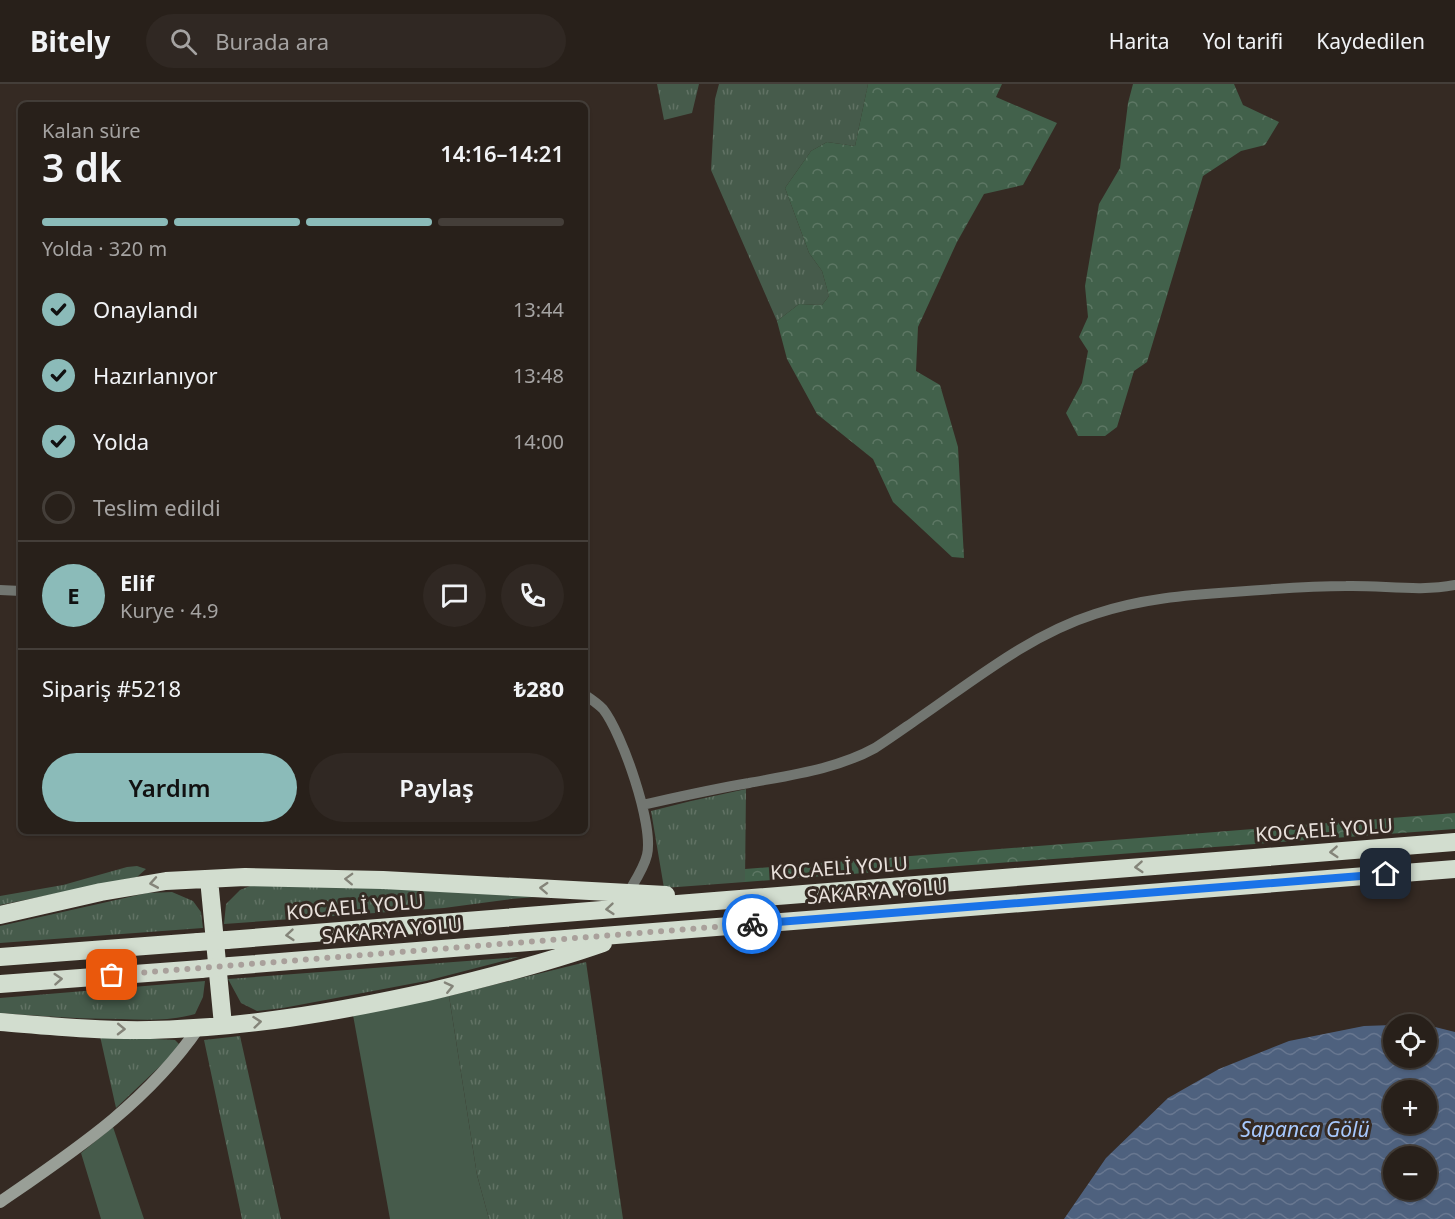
<!DOCTYPE html>
<html lang="tr">
<head>
<meta charset="utf-8">
<style>
  :root { --surface:#28201a; --page:#302823; --text:#f1f3f6; --muted:#a5a3a2; --line:#443e39; --accent:#8bbbb9 }
  body { margin:0; font-family:"Noto Sans",sans-serif; background:var(--page); color:var(--text); height:100vh; display:flex; flex-direction:column; font-size:22px; white-space:nowrap }
  * { box-sizing:border-box; margin:0 }
  p { font-size:20px; color:var(--muted) }
  .icon { flex:none; width:33px; height:33px; fill:none; stroke:currentColor; stroke-width:2; stroke-linecap:round; stroke-linejoin:round }
  .map { position:relative; flex:1; overflow:hidden }
  .sheet { position:absolute; left:18px; top:18px; width:570px; height:732px; display:flex; flex-direction:column; background:var(--surface); border-radius:9px; box-shadow:0 2px 4px #0004,0 0 0 2px var(--line) }
  .sheet>* { flex:none }
  .controls { position:absolute; left:1383px; top:930px; display:grid; gap:12px }
  .controls a { display:grid; place-items:center; width:54px; height:54px; border-radius:50%; background:var(--surface); box-shadow:0 2px 4px #0004,0 0 0 2px var(--line); font-size:30px }
  .pin { position:absolute; display:grid; place-items:center; width:51px; height:51px; color:#fff; margin:-26px; border-radius:12px; box-shadow:0 3px 9px #0006 }
  .courier { position:absolute; display:grid; place-items:center; width:60px; height:60px; margin:-30px; border:4px solid #1a73e8; border-radius:50%; background:#fff; color:#222; box-shadow:0 2px 8px #0007 }
  .headline em { font-style:normal; font-weight:600 }
  .headline div { display:flex; flex-direction:column-reverse }
  .headline { display:flex; align-items:center; justify-content:space-between; height:102px; padding:0 24px }
  h1 { font-size:39px; font-weight:600; line-height:45px }
  .bar { display:grid; grid-template-columns:repeat(4,1fr); gap:9px 6px; align-content:center; height:72px; padding:0 24px }
  .bar i { height:8px; border-radius:4px; background:var(--line) }
  .bar .current { background:var(--accent) }
  .bar p { grid-column:span 4 }
  .line { display:flex; align-items:center; gap:15px; padding:0 24px; border-top:2px solid var(--line) }
  .line div { flex:1 }
  .round { display:grid; place-items:center; flex:none; width:63px; height:63px; border-radius:32px; background:var(--page) }
  ol { padding:0 24px; list-style:none }
  li { display:flex; align-items:center; gap:18px; height:66px }
  li p { margin-inline-start:auto }
  li .icon { padding:6px; border-radius:50%; background:var(--accent); color:#111; stroke-width:4 }
  li:last-child { color:var(--muted) }
  li i { width:33px; height:33px; border:3px solid var(--line); border-radius:50% }
  .primary-button { display:flex; gap:12px; margin-top:auto; padding:12px 24px }
  .primary-button a { flex:1; height:69px; border-radius:36px; background:var(--accent); color:#111; font-size:24px; font-weight:600; line-height:69px; text-align:center }
  .primary-button a+a { background:var(--page); color:var(--text) }
  header { display:flex; align-items:center; gap:36px; box-sizing:border-box; height:84px; padding:0 30px; background:var(--surface); border-bottom:2px solid var(--line) }
  header strong { font-size:28px }
  nav { display:flex; gap:33px; margin-inline-start:auto; font-size:21px }
  .search { width:420px; height:54px; background:var(--page); display:flex; align-items:center; gap:15px; box-sizing:border-box; padding:0 21px; border-radius:33px; color:var(--muted); font-size:22px }
  .map>svg:first-child { display:block }
  .grass { fill:url(#grass-tufts) }
  .forest { fill:url(#forest-crowns) }
  .green { fill:#465b4b }
  .water { fill:url(#water-waves); fill-rule:evenodd }
  .lines { fill:none; stroke-linecap:round; stroke-linejoin:round }
  .street { stroke:#727671; stroke-width:10 }
  .secondary { stroke:#999f97; stroke-width:12 }
  .highway { stroke:#d2ddcf; stroke-width:18 }
  .highway-bridge { stroke:#d2ddcf; stroke-width:18 }
  .oneway { stroke:#848479 }
  .done { stroke:#a9a09b; stroke-width:6; stroke-dasharray:0 10.8 }
  .route { stroke:#1a73e8; stroke-width:8 }
  .labels { text-anchor:middle; stroke-width:6; stroke-linejoin:round; paint-order:stroke }
  .street-label { font-size:20px; fill:#e8e0db; stroke:#352a23 }
  .water-label { font-size:21px; font-style:italic; fill:#a7c8fc; stroke:#352a23 }
</style>
</head>
<body>
<header>
<strong>Bitely</strong>
<div class="search"><svg class="icon" aria-label="search" viewBox="0 0 24 24"><circle cx="10" cy="10" r="6"/><path d="M15 15l6 6"/></svg>Burada ara</div>
<nav><a>Harita</a><a>Yol tarifi</a><a>Kaydedilen</a></nav>
</header>
<div class="map">
<svg width="1455" height="1135" viewBox="0 0 1455 1135">
  <defs>
    <pattern id="grass-tufts" width="24" height="20" patternUnits="userSpaceOnUse" patternTransform="scale(1.5)"><rect width="24" height="20" fill="#465b4b"/><path d="M3 7l-1-3M5 7V3M7 7l1-3M15 17l-1-3M17 17v-4M19 17l1-3" fill="none" stroke="#617264"/></pattern>
    <pattern id="forest-crowns" width="20" height="18" patternUnits="userSpaceOnUse" patternTransform="scale(1.5)"><rect width="20" height="18" fill="#42614b"/><path d="M2 6a3 3 0 1 1 6 0M12 15a3 3 0 1 1 6 0" fill="none" stroke="#5d7764"/></pattern>
    <pattern id="water-waves" width="16" height="10" patternUnits="userSpaceOnUse" patternTransform="scale(1.5)"><rect width="16" height="10" fill="#4e617e"/><path d="M0 5q4-4 8 0t8 0" fill="none" stroke="#687790"/></pattern>
  </defs>
  <rect width="100%" height="100%" fill="#352a23"/>
  <path class="grass" d="M 657,0 L 699,0 L 692,29 L 664,36 Z
    M 719,0 L 868,0 L 855,62 L 827,58 L 811,67 L 785,104 L 809,169 L 822,187 L 829,212 L 822,221 L 799,220 L 777,237 L 711,86 L 715,15 Z
    M 746,705 L 745,798 L 664,804 L 651,727 L 691,717 Z
    M 137,782 L 146,785 L 137,793 L 0,821 L 0,812 L 63,801 L 127,783 Z
    M 255,800 L 583,809 L 511,815 L 444,824 L 224,840 L 226,820 L 240,806 Z
    M 172,808 L 193,817 L 201,828 L 203,844 L 0,859 L 0,842 L 147,809 Z
    M 519,873 L 426,897 L 283,924 L 257,927 L 241,919 L 228,895 Z
    M 586,878 L 623,1135 L 489,1135 L 477,1091 L 449,912 Z
    M 205,897 L 203,913 L 195,930 C 171,937 145,936 121,935 C 80,935 40,932 0,929 L 0,914 Z
    M 100,952 L 175,956 L 179,960 L 176,967 L 116,1024 Z
    M 240,952 L 281,1135 L 242,1135 L 204,956 Z"/>
  <path class="forest" d="M 868,0 L 1002,0 L 996,13 L 1057,39 L 1023,101 L 984,110 L 957,158 L 918,243 L 916,287 L 940,301 L 958,363 L 964,474 L 952,473 L 893,418 L 873,375 L 817,330 L 787,275 L 777,237 L 799,220 L 822,221 L 829,212 L 822,187 L 809,169 L 785,104 L 811,67 L 827,58 L 855,62 Z
    M 1133,0 L 1234,0 L 1243,21 L 1279,38 L 1265,61 L 1241,67 L 1203,92 L 1147,278 L 1134,287 L 1117,343 L 1105,352 L 1078,352 L 1066,329 L 1082,299 L 1088,267 L 1079,253 L 1088,233 L 1085,202 L 1099,120 L 1120,84 L 1128,19 Z
    M 1455,729 L 1455,745 L 745,798 L 745,785 Z"/>
  <path class="green" d="M 449,912 L 477,1091 L 489,1135 L 390,1135 L 353,931 Z
    M 113,1043 L 144,1135 L 101,1135 L 81,1069 Z"/>
  <path class="water" d="M 1393,941 L 1394,974 L 1426,974 L 1427,941 L 1455,948 L 1455,1135 L 1064,1135 L 1106,1074 L 1168,1014 L 1219,985 L 1289,957 L 1364,942 ZM 1394,1006 L 1426,1006 L 1426,1040 L 1394,1040 ZM 1394,1072 L 1426,1072 L 1426,1106 L 1394,1106 Z"/>
  <g class="lines">
    <path class="street" d="M 0,506 L 21,507
      M 585,611 C 591,615 598,620 603,625 C 622,649 654,741 647,771 C 644,784 635,797 628,809
      M 642,721 C 678,713 713,705 749,699 C 791,691 837,685 875,664 C 889,655 903,645 916,636 C 973,597 1029,551 1095,530 C 1140,515 1186,511 1233,508 C 1271,505 1309,502 1346,502 C 1382,501 1420,508 1455,501"/>
    <path class="secondary" d="M 0,1118 C 74,1067 147,1019 199,943"/>
    <path class="highway" d="M 209,795 L 223,941
      M 0,831 L 101,808 L 166,797 L 245,793 L 383,796 L 666,811
      M 227,856 L 1455,758
      M 0,873 L 198,858
      M 230,882 L 628,850 L 1455,785
      M 0,900 L 201,885
      M 0,938 C 50,942 100,947 150,946 C 244,944 337,928 428,908 C 487,894 546,879 603,859"/>
    <path class="highway-bridge" d="M 198,858 L 227,856
      M 201,885 L 230,882"/>
  </g>
  <defs><path id="oneway-chevron" d="M-2-3.5L2.5 0L-2 3.5" fill="none" stroke-width="1.6" stroke-linecap="round" stroke-linejoin="round" transform="scale(1.5)"/></defs>
  <g class="oneway">
    <use href="#oneway-chevron" transform="translate(1334 768) rotate(176)"/>
    <use href="#oneway-chevron" transform="translate(1139 783) rotate(176)"/>
    <use href="#oneway-chevron" transform="translate(349 795) rotate(-178)"/>
    <use href="#oneway-chevron" transform="translate(154 799) rotate(170)"/>
    <use href="#oneway-chevron" transform="translate(544 804) rotate(-177)"/>
    <use href="#oneway-chevron" transform="translate(610 825) rotate(175)"/>
    <use href="#oneway-chevron" transform="translate(290 851) rotate(175)"/>
    <use href="#oneway-chevron" transform="translate(58 895) rotate(-4)"/>
    <use href="#oneway-chevron" transform="translate(449 903) rotate(-13)"/>
    <use href="#oneway-chevron" transform="translate(257 938) rotate(-6)"/>
    <use href="#oneway-chevron" transform="translate(121 945) rotate(1)"/>
  </g>
  <g class="lines">
    <path class="done" d="M 112,891 L 752,840"/>
    <path class="route" d="M 752,840 L 1386,790"/>
  </g>
  <g class="labels">
    <g class="street-label">
      <text transform="translate(1324 746) rotate(-4)" y="7">KOCAELİ YOLU</text>
      <text transform="translate(839 784) rotate(-4)" y="7">KOCAELİ YOLU</text>
      <text transform="translate(877 808) rotate(-4)" y="7">SAKARYA YOLU</text>
      <text transform="translate(355 823) rotate(-5)" y="7">KOCAELİ YOLU</text>
      <text transform="translate(392 847) rotate(-5)" y="7">SAKARYA YOLU</text>
    </g>
    <g class="water-label">
      <text x="1305" y="1053">Sapanca Gölü</text>
    </g>
  </g>
</svg>
<div class="controls">
<a><svg class="icon" aria-label="locate" viewBox="0 0 24 24"><circle cx="12" cy="12" r="6"/><path d="M12 2v4M12 18v4M2 12h4M18 12h4"/></svg></a>
<a>+</a>
<a>−</a>
</div>
<div class="pin" style="left:112px;top:891px;background:#ea580c"><svg class="icon" aria-label="bag" viewBox="0 0 24 24"><path d="M5 8h14l-1 12H6zM9 8a3 3 0 0 1 6 0"/></svg></div>
<div class="pin" style="left:1386px;top:790px;background:#1f2937"><svg class="icon" aria-label="home" viewBox="0 0 24 24"><path d="M3 11l9-7 9 7M6 9v11h12V9"/></svg></div>
<div class="courier" style="left:752px;top:840px"><svg class="icon" aria-label="bike" viewBox="0 0 24 24"><circle cx="6" cy="16" r="4"/><circle cx="18" cy="16" r="4"/><path d="M6 16l4-8h5l3 8M10 8l3 8H6M13 5h3"/></svg></div>
<section class="sheet">
<div class="headline"><div><h1>3 dk</h1><p>Kalan süre</p></div><em>14:16–14:21</em></div>
<div class="bar"><i class="current"></i><i class="current"></i><i class="current"></i><i></i><p>Yolda · 320 m</p></div>
<ol>
<li><svg class="icon" aria-label="check" viewBox="0 0 24 24"><path d="M5 12l5 5 9-10"/></svg>Onaylandı<p>13:44</p></li>
<li><svg class="icon" aria-label="check" viewBox="0 0 24 24"><path d="M5 12l5 5 9-10"/></svg>Hazırlanıyor<p>13:48</p></li>
<li><svg class="icon" aria-label="check" viewBox="0 0 24 24"><path d="M5 12l5 5 9-10"/></svg>Yolda<p>14:00</p></li>
<li><i></i>Teslim edildi</li>
</ol>
<div class="line" style="height:108px"><b class="round" style="background:var(--accent);color:#111">E</b><div><b>Elif</b><p>Kurye · 4.9</p></div><a class="round"><svg class="icon" aria-label="chat" viewBox="0 0 24 24"><path d="M4 5h16v11H9l-5 4z"/></svg></a><a class="round"><svg class="icon" aria-label="phone" viewBox="0 0 24 24"><path d="M5 4h4l2 5-3 2q2 4 5 5l2-3 5 2v4C11 20 4 13 5 4z"/></svg></a></div>
<div class="line" style="height:78px"><div>Sipariş #5218</div><b>₺280</b></div>
<div class="primary-button"><a>Yardım</a><a>Paylaş</a></div>
</section>
</div>
</body>
</html>
